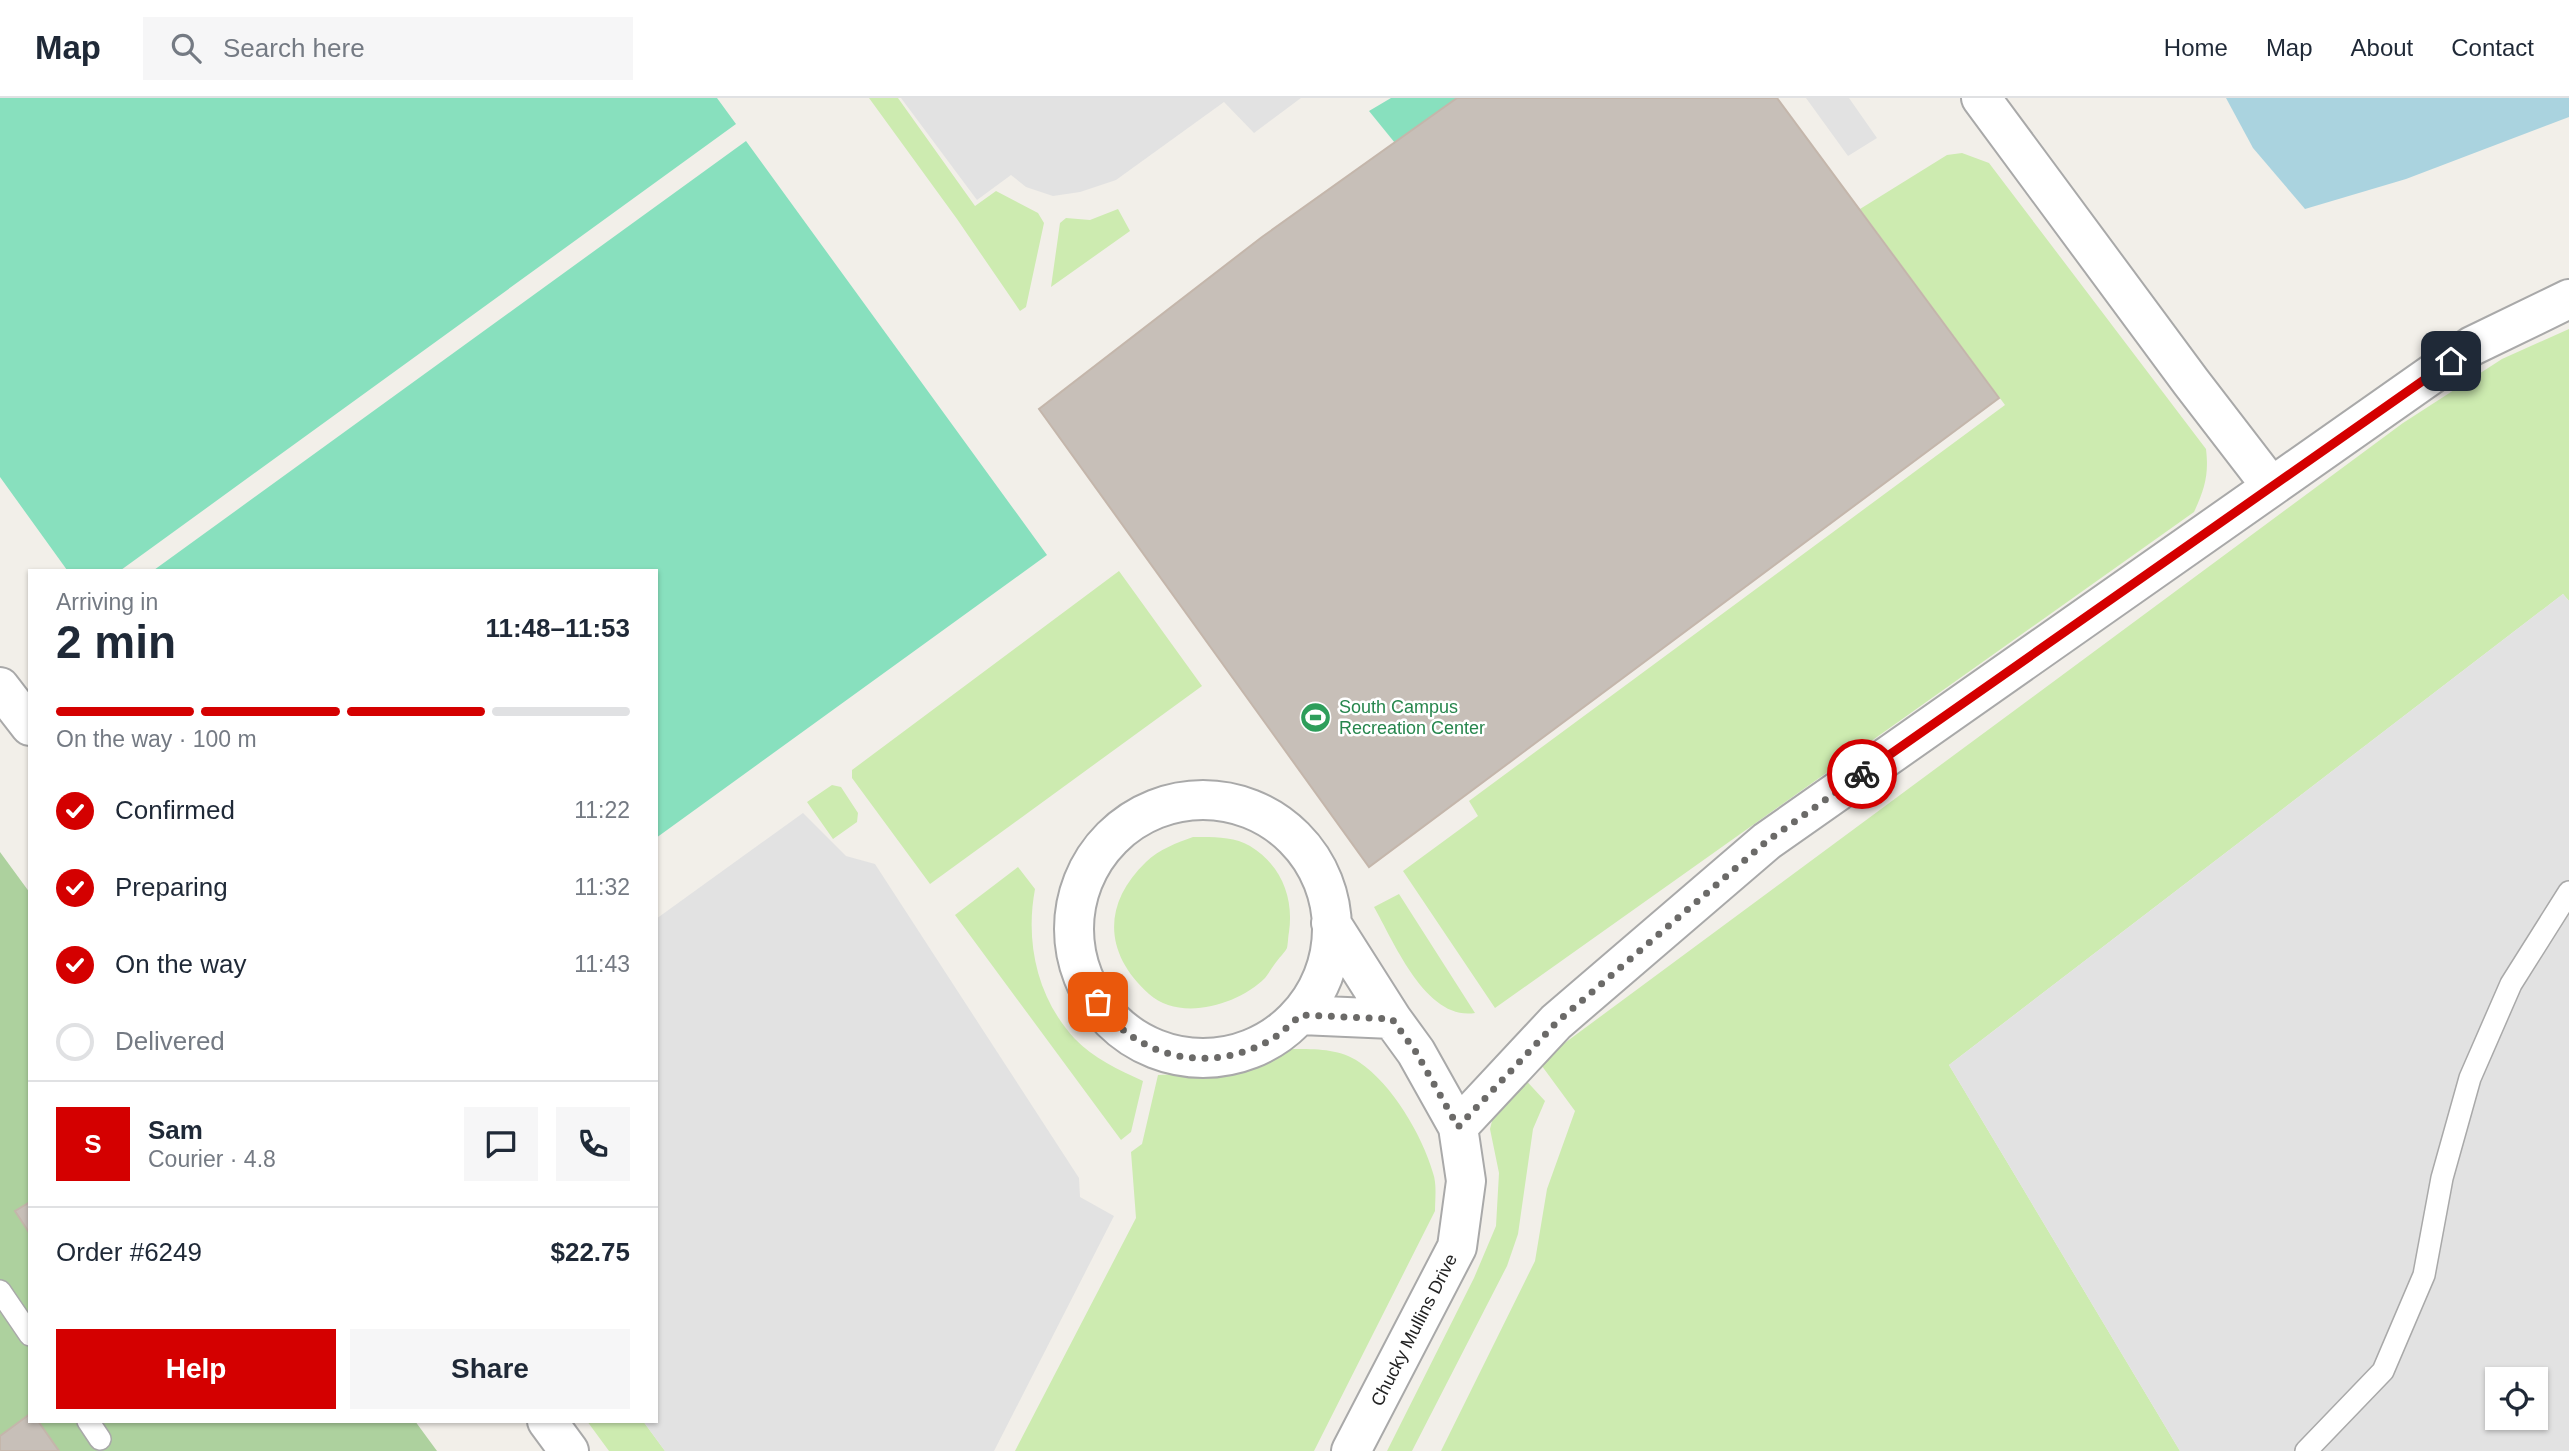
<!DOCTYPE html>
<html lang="en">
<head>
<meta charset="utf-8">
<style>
  :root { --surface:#fff; --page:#f6f6f7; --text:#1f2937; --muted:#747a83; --line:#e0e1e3; --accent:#d40000 }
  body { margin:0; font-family:Arial,sans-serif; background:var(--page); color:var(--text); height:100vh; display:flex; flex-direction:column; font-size:26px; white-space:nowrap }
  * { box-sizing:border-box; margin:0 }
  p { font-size:23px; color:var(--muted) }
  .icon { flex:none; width:38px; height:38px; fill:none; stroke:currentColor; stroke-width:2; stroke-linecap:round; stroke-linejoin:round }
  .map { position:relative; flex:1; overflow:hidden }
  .panel { position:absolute; left:28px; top:471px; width:630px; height:854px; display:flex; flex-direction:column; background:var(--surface); border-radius:0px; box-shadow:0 2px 5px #0004 }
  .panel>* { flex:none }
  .controls { position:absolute; left:2485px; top:1269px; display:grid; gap:14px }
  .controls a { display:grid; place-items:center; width:63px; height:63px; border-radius:0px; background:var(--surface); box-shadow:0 2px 5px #0004; font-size:35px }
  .pin { position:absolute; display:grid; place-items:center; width:60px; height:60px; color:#fff; margin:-30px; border-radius:14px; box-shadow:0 4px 10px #0006 }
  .courier { position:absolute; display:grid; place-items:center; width:70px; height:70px; margin:-35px; border:5px solid #d40000; border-radius:50%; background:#fff; color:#222; box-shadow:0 2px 9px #0007 }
  .headline em { font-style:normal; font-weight:800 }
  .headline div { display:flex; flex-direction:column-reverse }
  .headline { display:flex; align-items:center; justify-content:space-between; height:119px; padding:0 28px }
  h1 { font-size:46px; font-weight:800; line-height:52px }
  .bar { display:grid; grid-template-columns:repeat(4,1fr); gap:10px 7px; align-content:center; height:84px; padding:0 28px }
  .bar i { height:9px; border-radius:5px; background:var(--line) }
  .bar .selected { background:var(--accent) }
  .bar p { grid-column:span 4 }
  .line { display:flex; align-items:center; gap:18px; padding:0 28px; border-top:2px solid var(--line) }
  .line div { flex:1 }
  .round { display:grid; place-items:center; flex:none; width:74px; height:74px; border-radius:0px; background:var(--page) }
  ol { padding:0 28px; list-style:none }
  li { display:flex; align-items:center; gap:21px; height:77px }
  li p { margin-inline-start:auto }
  li .icon { padding:7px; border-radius:50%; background:var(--accent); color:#fff; stroke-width:4 }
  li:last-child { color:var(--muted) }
  li i { width:38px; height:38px; border:4px solid var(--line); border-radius:50% }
  .button { display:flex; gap:14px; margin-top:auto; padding:14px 28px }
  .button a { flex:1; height:80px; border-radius:0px; background:var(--accent); color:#fff; font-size:28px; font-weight:800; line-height:80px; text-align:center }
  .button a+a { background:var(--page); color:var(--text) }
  header { display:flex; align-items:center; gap:42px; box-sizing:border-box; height:98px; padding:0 35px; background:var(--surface); border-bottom:2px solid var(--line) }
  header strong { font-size:33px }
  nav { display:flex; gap:38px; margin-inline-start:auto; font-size:24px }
  .search { width:490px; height:63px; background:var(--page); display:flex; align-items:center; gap:18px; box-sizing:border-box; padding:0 24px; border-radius:0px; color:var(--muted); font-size:26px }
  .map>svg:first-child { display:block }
  .grass { fill:#cdebb0 }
  .forest { fill:#add19e }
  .pitch { fill:#88e0be }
  .parking { fill:#e2e2e2; fill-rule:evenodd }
  .water { fill:#aad3df }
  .building { fill:#c7bfb8; stroke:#c4b6ab; stroke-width:2 }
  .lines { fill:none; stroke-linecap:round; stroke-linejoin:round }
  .lane-casing { stroke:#a9a9a9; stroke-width:24 }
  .street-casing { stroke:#a9a9a9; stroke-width:42 }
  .lane { stroke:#fff; stroke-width:21 }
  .street { stroke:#fff; stroke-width:38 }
  .done { stroke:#6b6a68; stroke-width:7; stroke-dasharray:0 12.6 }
  .route { stroke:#d40000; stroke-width:9 }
  .labels { text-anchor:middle; stroke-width:5; stroke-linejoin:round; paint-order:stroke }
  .leisure-label { font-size:18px; fill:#27864d; stroke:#fff; text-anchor:start }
  .street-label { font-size:18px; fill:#222; stroke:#fff }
</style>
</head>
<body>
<header>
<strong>Map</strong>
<div class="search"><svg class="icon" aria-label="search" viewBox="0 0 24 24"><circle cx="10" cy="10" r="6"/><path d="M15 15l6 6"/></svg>Search here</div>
<nav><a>Home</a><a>Map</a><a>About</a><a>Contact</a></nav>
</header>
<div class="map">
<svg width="2569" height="1353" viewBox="0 0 2569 1353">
  <rect width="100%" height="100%" fill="#f2efe9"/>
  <path class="grass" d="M 869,0 L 898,0 L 975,108 L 996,93 L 1038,115 L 1044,125 L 1026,209 L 1020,213 L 957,121 Z
    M 1962,55 L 1989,65 L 2206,351 C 2209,376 2205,391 2194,414 L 1495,910 L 1403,773 L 1478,718 L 1469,703 L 2005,307 L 1860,111 L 1947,57 Z
    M 1118,111 L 1130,133 L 1051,189 L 1060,125 L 1066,120 L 1090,122 Z
    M 2569,231 L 2569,503 L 2563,496 L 1949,967 L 2180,1353 L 1441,1353 L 1535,1163 L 1547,1091 L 1575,1013 L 1539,964 L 2403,325 L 2502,261 Z
    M 1119,473 L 1202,588 L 930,786 L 852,680 L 852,672 Z
    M 832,687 L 841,689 L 858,715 L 857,724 L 833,741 L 807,704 Z
    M 1193,739 C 1212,739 1233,738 1250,748 C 1281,767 1294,799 1289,834 C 1288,839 1288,846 1287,850 C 1285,854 1280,859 1277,863 C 1273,868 1269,875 1265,880 C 1238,907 1180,924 1149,896 C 1104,856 1102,806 1146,764 C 1159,751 1177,745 1193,739 Z
    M 1018,769 L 1035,791 C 1025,844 1037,900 1075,941 C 1093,960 1119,972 1143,983 L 1131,1034 L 1121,1042 L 955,817 Z
    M 1399,796 L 1475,915 C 1426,923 1394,844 1374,809 Z
    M 1290,951 C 1313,951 1339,950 1359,964 C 1392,986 1422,1037 1433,1075 C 1437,1086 1435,1101 1435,1113 L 1314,1353 L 1015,1353 L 1136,1120 L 1131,1054 L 1142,1046 L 1158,977 L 1235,974 Z
    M 1522,978 L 1545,1003 L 1533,1031 L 1518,1136 L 1507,1168 L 1412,1353 L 1387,1353 L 1474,1180 L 1496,1128 L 1499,1075 L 1490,1031 L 1498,999 Z
    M 587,1323 L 643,1323 L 665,1353 L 609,1353 Z"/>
  <path class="forest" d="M 0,754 L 30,795 L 30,1323 L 415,1323 L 437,1353 L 0,1353 Z"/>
  <path class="pitch" d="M 0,0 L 717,0 L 736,26 L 121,472 L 67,472 L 0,379 Z
    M 1391,0 L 1457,0 L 1395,45 L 1369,13 Z
    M 746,43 L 1047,457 L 656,740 L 656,472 L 154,472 Z"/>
  <path class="parking" d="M 901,0 L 1301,0 L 1254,35 L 1224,4 L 1116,82 L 1080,94 L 1053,98 L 1026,89 L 1011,77 L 977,102 Z
    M 1806,0 L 1849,0 L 1877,40 L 1848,58 Z
    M 2563,496 L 2569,503 L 2569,1353 L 2180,1353 L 1949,967 ZM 2497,1281 L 2536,1281 L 2536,1320 L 2497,1320 Z
    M 803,715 L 846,758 L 875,766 L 1079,1080 L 1080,1099 L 1114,1118 L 994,1353 L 665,1353 L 643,1323 L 656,1323 L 656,821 Z"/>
  <path class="water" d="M 2226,0 L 2569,0 L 2569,19 L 2406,81 L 2305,111 L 2253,50 Z"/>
  <path class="building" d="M 1457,0 L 1777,0 L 1999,300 L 1369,769 L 1039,311 L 1262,139 Z
    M 30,1104 L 30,1136 L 15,1113 Z
    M 30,1316 L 30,1323 L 38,1323 L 59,1353 L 0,1353 L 0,1338 Z"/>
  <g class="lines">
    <defs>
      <path id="lane" d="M 0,1193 L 30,1237
        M 88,1323 L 100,1341
        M 2306,1353 L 2383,1273 L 2424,1177 L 2442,1080 L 2470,980 L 2511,886 L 2569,794"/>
      <path id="street" d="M 1981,0 L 2191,284 L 2271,388
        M 0,589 L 30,628
        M1074 831a129 129 0 1 1 258 0a129 129 0 1 1-258 0Z
        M 1331,825 L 1392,921
        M 1301,917 L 1392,921 L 1416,954 L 1458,1029 L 1466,1083 L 1457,1149 L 1351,1353
        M 1458,1029 L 1556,924 L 1767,743 L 2472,248 L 2569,201
        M 547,1323 L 569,1353"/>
    </defs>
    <use href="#lane" class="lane-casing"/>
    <use href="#street" class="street-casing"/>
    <use href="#lane" class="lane"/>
    <use href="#street" class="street"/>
  </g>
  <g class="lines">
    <path class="done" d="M 1098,904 C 1136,960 1207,976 1267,944 C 1279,938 1290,926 1301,917 L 1392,921 L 1416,954 L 1458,1029 L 1556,925 L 1767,743 L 1862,676"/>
    <path class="route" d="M 1862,676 L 2451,263"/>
  </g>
  <defs>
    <symbol id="stadium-disc" viewBox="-11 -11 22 22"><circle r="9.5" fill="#2e9e5b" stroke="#fff"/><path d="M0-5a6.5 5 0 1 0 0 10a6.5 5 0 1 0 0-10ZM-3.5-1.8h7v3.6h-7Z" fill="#fff"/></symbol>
  </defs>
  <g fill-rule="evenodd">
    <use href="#stadium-disc" x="1298" y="602" width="35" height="35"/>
  </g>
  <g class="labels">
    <g class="leisure-label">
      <text x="1339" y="615">South Campus<tspan x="1339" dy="21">Recreation Center</tspan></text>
    </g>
    <g class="street-label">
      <text transform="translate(1414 1232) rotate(-63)" y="6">Chucky Mullins Drive</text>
    </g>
  </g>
</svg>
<div class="controls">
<a><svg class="icon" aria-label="locate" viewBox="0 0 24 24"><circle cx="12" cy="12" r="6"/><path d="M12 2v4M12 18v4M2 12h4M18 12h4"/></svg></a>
</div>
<div class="pin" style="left:1098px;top:904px;background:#ea580c"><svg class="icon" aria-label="bag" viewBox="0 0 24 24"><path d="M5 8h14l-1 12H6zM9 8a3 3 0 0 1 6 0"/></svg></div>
<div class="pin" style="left:2451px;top:263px;background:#1f2937"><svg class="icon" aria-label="home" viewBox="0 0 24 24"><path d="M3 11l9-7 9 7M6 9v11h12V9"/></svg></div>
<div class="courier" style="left:1862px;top:676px"><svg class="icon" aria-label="bike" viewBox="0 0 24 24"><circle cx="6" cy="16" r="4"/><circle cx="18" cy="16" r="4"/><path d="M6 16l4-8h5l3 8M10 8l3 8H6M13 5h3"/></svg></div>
<section class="panel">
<div class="headline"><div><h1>2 min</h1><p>Arriving in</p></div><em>11:48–11:53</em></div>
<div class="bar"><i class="selected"></i><i class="selected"></i><i class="selected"></i><i></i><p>On the way · 100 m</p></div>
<ol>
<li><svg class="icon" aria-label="check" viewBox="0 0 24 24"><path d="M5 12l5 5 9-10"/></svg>Confirmed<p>11:22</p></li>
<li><svg class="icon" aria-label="check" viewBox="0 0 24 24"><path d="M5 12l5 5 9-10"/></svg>Preparing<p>11:32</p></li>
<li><svg class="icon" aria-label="check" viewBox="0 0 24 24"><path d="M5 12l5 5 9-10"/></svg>On the way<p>11:43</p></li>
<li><i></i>Delivered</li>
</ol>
<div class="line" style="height:126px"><b class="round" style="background:var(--accent);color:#fff">S</b><div><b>Sam</b><p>Courier · 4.8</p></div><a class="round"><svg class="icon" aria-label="chat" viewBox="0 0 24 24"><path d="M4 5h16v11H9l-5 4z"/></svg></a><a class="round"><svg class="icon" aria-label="phone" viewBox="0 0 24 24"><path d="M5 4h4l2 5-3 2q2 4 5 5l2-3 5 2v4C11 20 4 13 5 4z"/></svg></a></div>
<div class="line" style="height:91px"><div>Order #6249</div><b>$22.75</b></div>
<div class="button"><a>Help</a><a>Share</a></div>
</section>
</div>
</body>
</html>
